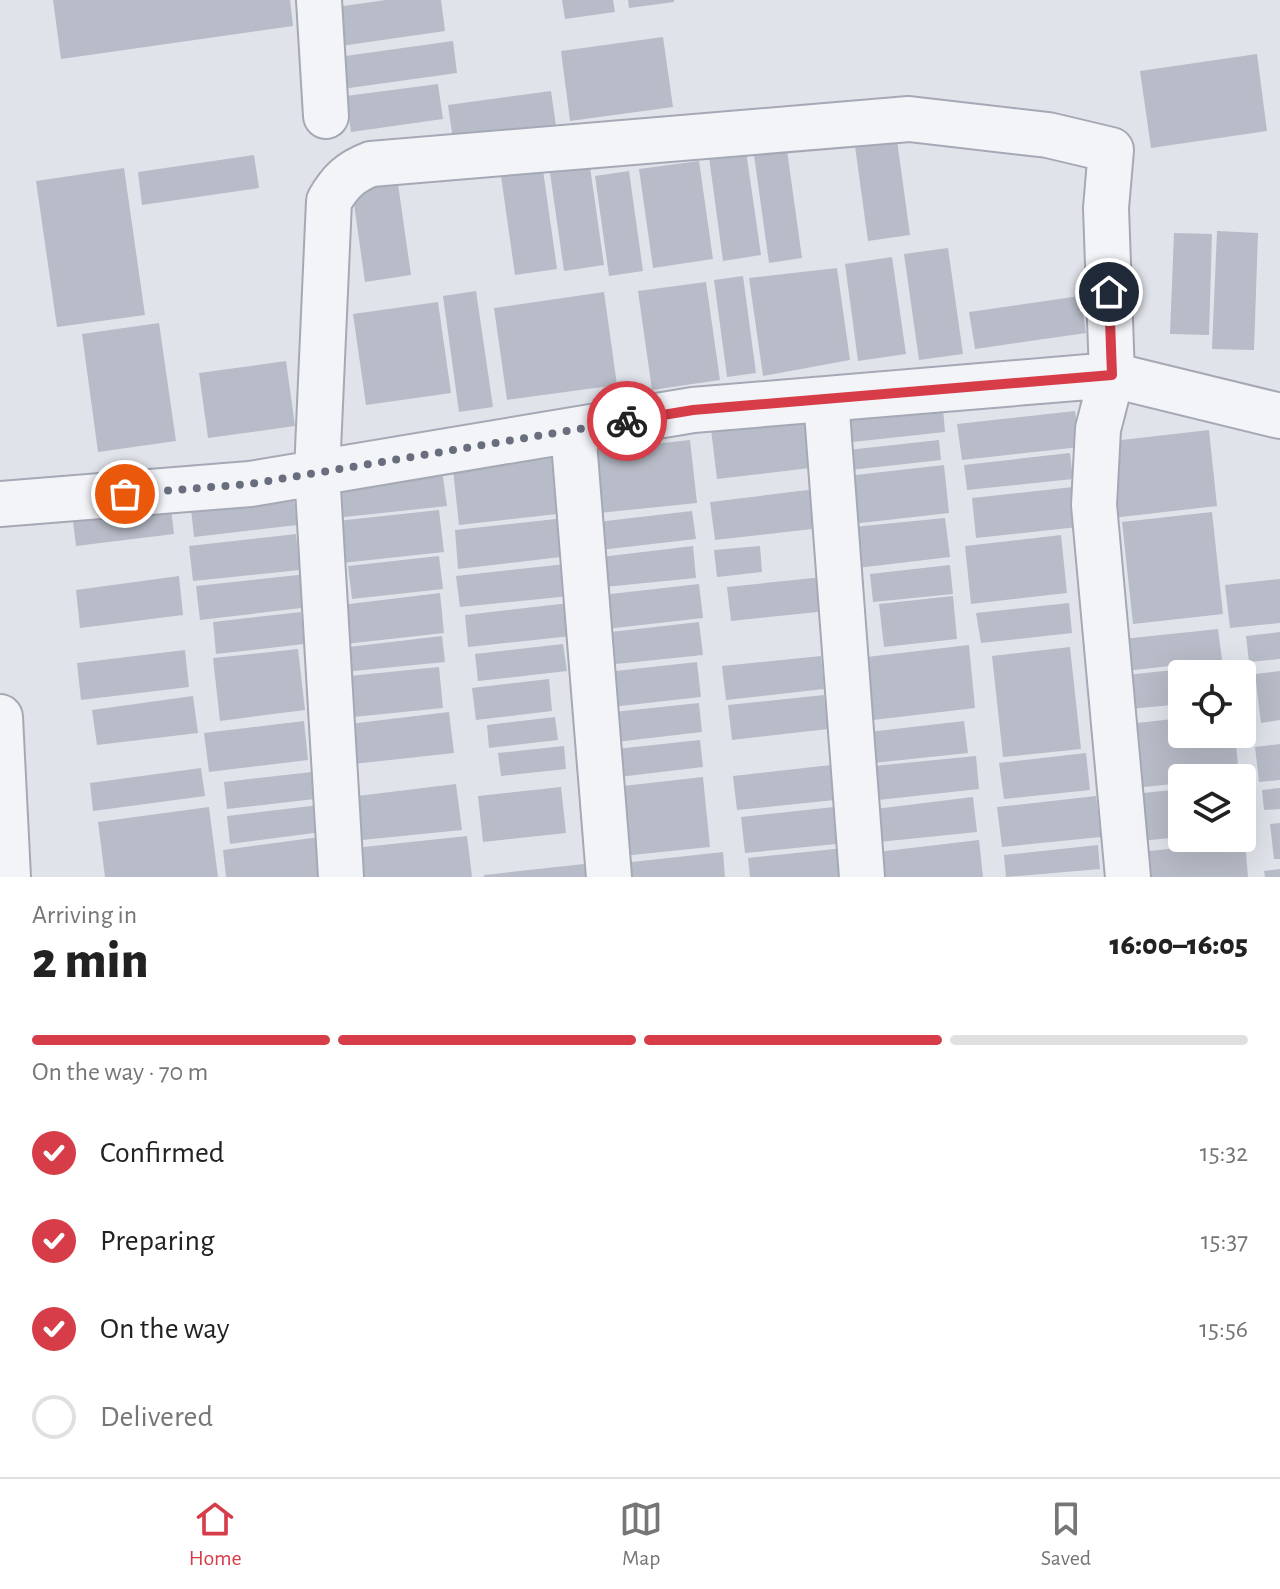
<!DOCTYPE html>
<html lang="en">
<head>
<meta charset="utf-8">
<style>
  :root { --surface:#fff; --page:#f2f2f2; --text:#222; --muted:#767676; --line:#e0e0e0; --accent:#d73d48 }
  body { margin:0; font-family:"Alegreya Sans",sans-serif; background:var(--page); color:var(--text); height:100vh; display:flex; flex-direction:column; font-size:30px; white-space:nowrap }
  * { box-sizing:border-box; margin:0 }
  p { font-size:26px; color:var(--muted) }
  .icon { flex:none; width:44px; height:44px; fill:none; stroke:currentColor; stroke-width:2; stroke-linecap:round; stroke-linejoin:round }
  .map { position:relative; height:877px; overflow:hidden }
  .drawer { display:flex; flex-direction:column; background:var(--surface); flex:1 }
  .drawer>* { flex:none }
  .tools { position:absolute; left:1168px; top:660px; display:grid; gap:16px }
  .tools a { display:grid; place-items:center; width:88px; height:88px; border-radius:8px; background:var(--surface); box-shadow:0 8px 32px #0002; font-size:40px }
  .pin { position:absolute; display:grid; place-items:center; width:68px; height:68px; color:#fff; margin:-34px; border:4px solid #fff; border-radius:50%; box-shadow:0 2px 8px #0007 }
  .courier { position:absolute; display:grid; place-items:center; width:80px; height:80px; margin:-40px; border:6px solid #d73d48; border-radius:50%; background:#fff; color:#222; box-shadow:0 2px 10px #0007 }
  .head em { font-style:normal; font-weight:800 }
  .head div { display:flex; flex-direction:column-reverse }
  .head { display:flex; align-items:center; justify-content:space-between; height:136px; padding:0 32px }
  h1 { font-size:52px; font-weight:800; line-height:60px }
  .bar { display:grid; grid-template-columns:repeat(4,1fr); gap:12px 8px; align-content:center; height:96px; padding:0 32px }
  .bar i { height:10px; border-radius:6px; background:var(--line) }
  .bar .on { background:var(--accent) }
  .bar p { grid-column:span 4 }
  ol { padding:0 32px; list-style:none }
  li { display:flex; align-items:center; gap:24px; height:88px }
  li p { margin-inline-start:auto }
  li .icon { padding:8px; border-radius:50%; background:var(--accent); color:#fff; stroke-width:4 }
  li:last-child { color:var(--muted) }
  li i { width:44px; height:44px; border:4px solid var(--line); border-radius:50% }
  .tabs { display:flex; justify-content:space-around; align-items:center; height:112px; border-top:2px solid var(--line); background:var(--surface); font-size:22px; color:var(--muted) }
  .tabs a { display:grid; justify-items:center; gap:4px }
  .tabs .on { color:var(--accent) }
  .map>svg:first-child { display:block }
  .building { fill:#b7bcc8 }
  .lines { fill:none; stroke-linecap:round; stroke-linejoin:round }
  .street-casing { stroke:#a5a9b5; stroke-width:48 }
  .street { stroke:#f3f4f8; stroke-width:44 }
  .done { stroke:#686e7d; stroke-width:8; stroke-dasharray:0 14.4 }
  .route { stroke:#d73d48; stroke-width:10 }
</style>
</head>
<body>
<div class="map">
<svg width="1280" height="877" viewBox="0 0 1280 877">
  <rect width="100%" height="100%" fill="#e0e3ea"/>
  <path class="building" d="M 53,0 L 290,0 L 293,26 L 61,59 Z
    M 386,0 L 441,0 L 445,31 L 334,47 L 329,8 Z
    M 562,0 L 613,0 L 615,12 L 565,19 Z
    M 628,0 L 674,0 L 674,2 L 629,8 Z
    M 663,37 L 673,107 L 570,121 L 561,51 Z
    M 453,41 L 457,73 L 342,89 L 338,57 Z
    M 1257,54 L 1267,131 L 1151,148 L 1140,71 Z
    M 438,84 L 443,119 L 351,132 L 346,96 Z
    M 551,91 L 557,133 L 454,147 L 448,105 Z
    M 896,133 L 910,235 L 868,241 L 854,139 Z
    M 786,143 L 802,258 L 769,263 L 753,148 Z
    M 746,151 L 761,255 L 723,261 L 709,157 Z
    M 254,155 L 259,188 L 142,205 L 138,172 Z
    M 589,160 L 604,265 L 564,271 L 549,166 Z
    M 699,161 L 713,259 L 653,268 L 639,169 Z
    M 124,168 L 145,315 L 57,327 L 36,181 Z
    M 543,170 L 557,269 L 515,275 L 501,176 Z
    M 629,171 L 643,271 L 609,276 L 595,176 Z
    M 398,184 L 411,275 L 365,282 L 352,190 Z
    M 1217,231 L 1258,233 L 1254,350 L 1212,349 Z
    M 1174,233 L 1212,234 L 1209,335 L 1170,334 Z
    M 948,248 L 963,354 L 919,360 L 904,254 Z
    M 892,257 L 906,354 L 858,361 L 845,264 Z
    M 837,268 L 850,360 L 763,376 L 749,278 Z
    M 743,276 L 756,373 L 727,377 L 714,280 Z
    M 706,282 L 720,380 L 652,390 L 638,291 Z
    M 476,291 L 493,407 L 459,412 L 443,296 Z
    M 604,292 L 617,385 L 507,400 L 494,308 Z
    M 1080,296 L 1086,333 L 975,349 L 969,312 Z
    M 438,302 L 451,393 L 366,405 L 353,314 Z
    M 159,323 L 176,441 L 98,452 L 82,334 Z
    M 286,361 L 295,426 L 208,438 L 199,373 Z
    M 943,409 L 945,432 L 843,443 L 841,421 Z
    M 1075,411 L 1080,447 L 962,460 L 957,424 Z
    M 805,419 L 810,468 L 717,479 L 711,429 Z
    M 1209,430 L 1217,506 L 1112,518 L 1104,442 Z
    M 690,440 L 697,503 L 589,514 L 583,452 Z
    M 939,440 L 941,460 L 850,470 L 848,450 Z
    M 559,449 L 566,513 L 459,525 L 452,460 Z
    M 1070,453 L 1073,479 L 967,490 L 964,465 Z
    M 944,465 L 949,513 L 852,524 L 847,476 Z
    M 442,470 L 447,506 L 335,518 L 332,482 Z
    M 1073,487 L 1078,527 L 976,538 L 972,498 Z
    M 293,488 L 297,525 L 194,537 L 190,499 Z
    M 816,489 L 821,528 L 715,540 L 710,502 Z
    M 170,500 L 174,534 L 76,546 L 72,513 Z
    M 439,510 L 444,552 L 342,563 L 337,521 Z
    M 692,511 L 696,539 L 600,550 L 597,522 Z
    M 1212,512 L 1223,614 L 1133,624 L 1122,522 Z
    M 565,518 L 569,556 L 458,569 L 455,530 Z
    M 945,518 L 950,557 L 857,568 L 853,527 Z
    M 296,534 L 300,570 L 193,581 L 189,546 Z
    M 1061,535 L 1067,593 L 971,604 L 965,546 Z
    M 693,546 L 696,578 L 604,587 L 601,557 Z
    M 760,546 L 762,572 L 717,577 L 714,550 Z
    M 439,556 L 443,589 L 352,599 L 348,566 Z
    M 566,564 L 570,596 L 460,607 L 456,576 Z
    M 950,565 L 953,594 L 873,602 L 870,574 Z
    M 307,574 L 310,607 L 200,620 L 196,586 Z
    M 179,576 L 183,615 L 80,628 L 76,590 Z
    M 823,577 L 827,611 L 731,621 L 727,587 Z
    M 1280,579 L 1280,623 L 1230,628 L 1225,585 Z
    M 699,584 L 703,618 L 606,629 L 602,595 Z
    M 440,593 L 444,633 L 345,644 L 341,605 Z
    M 953,596 L 957,639 L 884,647 L 879,604 Z
    M 569,603 L 572,636 L 468,647 L 465,615 Z
    M 1069,603 L 1072,633 L 981,643 L 976,613 Z
    M 301,612 L 304,644 L 216,654 L 213,622 Z
    M 699,622 L 703,655 L 606,665 L 602,633 Z
    M 1218,629 L 1222,660 L 1117,672 L 1113,640 Z
    M 1280,632 L 1280,659 L 1249,662 L 1246,636 Z
    M 442,636 L 445,662 L 343,672 L 340,648 Z
    M 563,644 L 567,671 L 478,681 L 475,654 Z
    M 969,645 L 975,708 L 873,720 L 867,657 Z
    M 1070,647 L 1081,749 L 1003,757 L 992,656 Z
    M 298,649 L 305,710 L 220,721 L 213,658 Z
    M 185,650 L 189,687 L 81,700 L 77,663 Z
    M 821,656 L 824,689 L 726,700 L 722,666 Z
    M 697,662 L 701,697 L 602,708 L 597,673 Z
    M 1231,664 L 1232,674 L 1182,674 L 1182,704 L 1130,709 L 1126,675 Z
    M 439,667 L 443,708 L 343,718 L 339,677 Z
    M 1280,671 L 1280,720 L 1261,723 L 1255,674 Z
    M 549,679 L 552,711 L 476,720 L 472,688 Z
    M 824,695 L 828,729 L 732,740 L 728,705 Z
    M 193,696 L 198,733 L 97,745 L 92,710 Z
    M 699,703 L 702,732 L 607,743 L 604,713 Z
    M 449,712 L 454,753 L 353,764 L 349,724 Z
    M 555,717 L 558,740 L 489,748 L 487,725 Z
    M 1182,718 L 1182,734 L 1235,734 L 1239,776 L 1182,778 L 1182,783 L 1135,788 L 1128,724 Z
    M 304,721 L 308,760 L 209,772 L 204,733 Z
    M 964,721 L 968,753 L 873,763 L 869,732 Z
    M 700,740 L 703,767 L 619,777 L 616,749 Z
    M 1280,744 L 1280,780 L 1259,782 L 1255,747 Z
    M 564,746 L 566,769 L 501,776 L 498,753 Z
    M 1086,753 L 1090,790 L 1004,799 L 999,763 Z
    M 976,756 L 979,789 L 878,800 L 874,766 Z
    M 831,765 L 835,800 L 737,810 L 733,776 Z
    M 201,768 L 205,796 L 93,811 L 90,783 Z
    M 312,772 L 315,799 L 227,809 L 224,782 Z
    M 703,777 L 710,847 L 622,856 L 614,787 Z
    M 456,784 L 462,830 L 362,840 L 357,796 Z
    M 561,787 L 566,833 L 483,842 L 478,796 Z
    M 1280,788 L 1280,809 L 1264,810 L 1262,790 Z
    M 1182,789 L 1182,837 L 1139,841 L 1133,794 Z
    M 1096,796 L 1101,837 L 1002,847 L 997,807 Z
    M 973,797 L 977,832 L 879,842 L 875,809 Z
    M 319,805 L 322,832 L 230,844 L 227,816 Z
    M 843,806 L 847,843 L 745,853 L 741,817 Z
    M 209,807 L 218,877 L 105,877 L 98,822 Z
    M 1280,823 L 1280,859 L 1274,859 L 1270,824 Z
    M 467,836 L 472,877 L 349,877 L 345,849 Z
    M 320,837 L 325,877 L 226,877 L 223,850 Z
    M 979,840 L 983,877 L 879,877 L 877,852 Z
    M 1245,841 L 1248,877 L 1143,877 L 1140,852 Z
    M 1098,845 L 1100,869 L 1006,877 L 1004,855 Z
    M 844,848 L 847,877 L 750,877 L 748,858 Z
    M 723,852 L 725,877 L 625,877 L 623,863 Z
    M 584,864 L 586,877 L 484,877 L 484,875 Z
    M 1280,869 L 1280,877 L 1265,877 L 1264,871 Z"/>
  <g class="lines">
    <defs>
      <path id="street" d="M 319,0 L 326,116
        M 826,399 L 862,877
        M 573,430 L 609,877
        M 0,504 L 250,484 L 693,410 L 1112,375 L 1280,416
        M 0,717 L 8,877
        M 341,877 L 317,472 L 329,201 C 340,182 350,172 371,164 L 909,119 L 1048,135 L 1111,150 L 1106,208 L 1112,375 L 1098,429 L 1094,505 L 1128,877"/>
    </defs>
    <use href="#street" class="street-casing"/>
    <use href="#street" class="street"/>
  </g>
  <g class="lines">
    <path class="done" d="M 125,494 L 250,484 L 627,421"/>
    <path class="route" d="M 627,421 L 693,410 L 1112,375 L 1109,292"/>
  </g>
</svg>
<div class="tools">
<a><svg class="icon" aria-label="locate" viewBox="0 0 24 24"><circle cx="12" cy="12" r="6"/><path d="M12 2v4M12 18v4M2 12h4M18 12h4"/></svg></a>
<a><svg class="icon" aria-label="layers" viewBox="0 0 24 24"><path d="M12 4l9 5-9 5-9-5zM3 14l9 5 9-5"/></svg></a>
</div>
<div class="pin" style="left:125px;top:494px;background:#ea580c"><svg class="icon" aria-label="bag" viewBox="0 0 24 24"><path d="M5 8h14l-1 12H6zM9 8a3 3 0 0 1 6 0"/></svg></div>
<div class="pin" style="left:1109px;top:292px;background:#1f2937"><svg class="icon" aria-label="home" viewBox="0 0 24 24"><path d="M3 11l9-7 9 7M6 9v11h12V9"/></svg></div>
<div class="courier" style="left:627px;top:421px"><svg class="icon" aria-label="bike" viewBox="0 0 24 24"><circle cx="6" cy="16" r="4"/><circle cx="18" cy="16" r="4"/><path d="M6 16l4-8h5l3 8M10 8l3 8H6M13 5h3"/></svg></div>
</div>
<section class="drawer">
<div class="head"><div><h1>2 min</h1><p>Arriving in</p></div><em>16:00–16:05</em></div>
<div class="bar"><i class="on"></i><i class="on"></i><i class="on"></i><i></i><p>On the way · 70 m</p></div>
<ol>
<li><svg class="icon" aria-label="check" viewBox="0 0 24 24"><path d="M5 12l5 5 9-10"/></svg>Confirmed<p>15:32</p></li>
<li><svg class="icon" aria-label="check" viewBox="0 0 24 24"><path d="M5 12l5 5 9-10"/></svg>Preparing<p>15:37</p></li>
<li><svg class="icon" aria-label="check" viewBox="0 0 24 24"><path d="M5 12l5 5 9-10"/></svg>On the way<p>15:56</p></li>
<li><i></i>Delivered</li>
</ol>
</section>
<nav class="tabs">
<a class="on"><svg class="icon" aria-label="home" viewBox="0 0 24 24"><path d="M3 11l9-7 9 7M6 9v11h12V9"/></svg>Home</a>
<a><svg class="icon" aria-label="map" viewBox="0 0 24 24"><path d="M3 6l6-2 6 2 6-2v14l-6 2-6-2-6 2zM9 4v14M15 6v14"/></svg>Map</a>
<a><svg class="icon" aria-label="saved" viewBox="0 0 24 24"><path d="M7 4h10v16l-5-4-5 4z"/></svg>Saved</a>
</nav>
</body>
</html>
